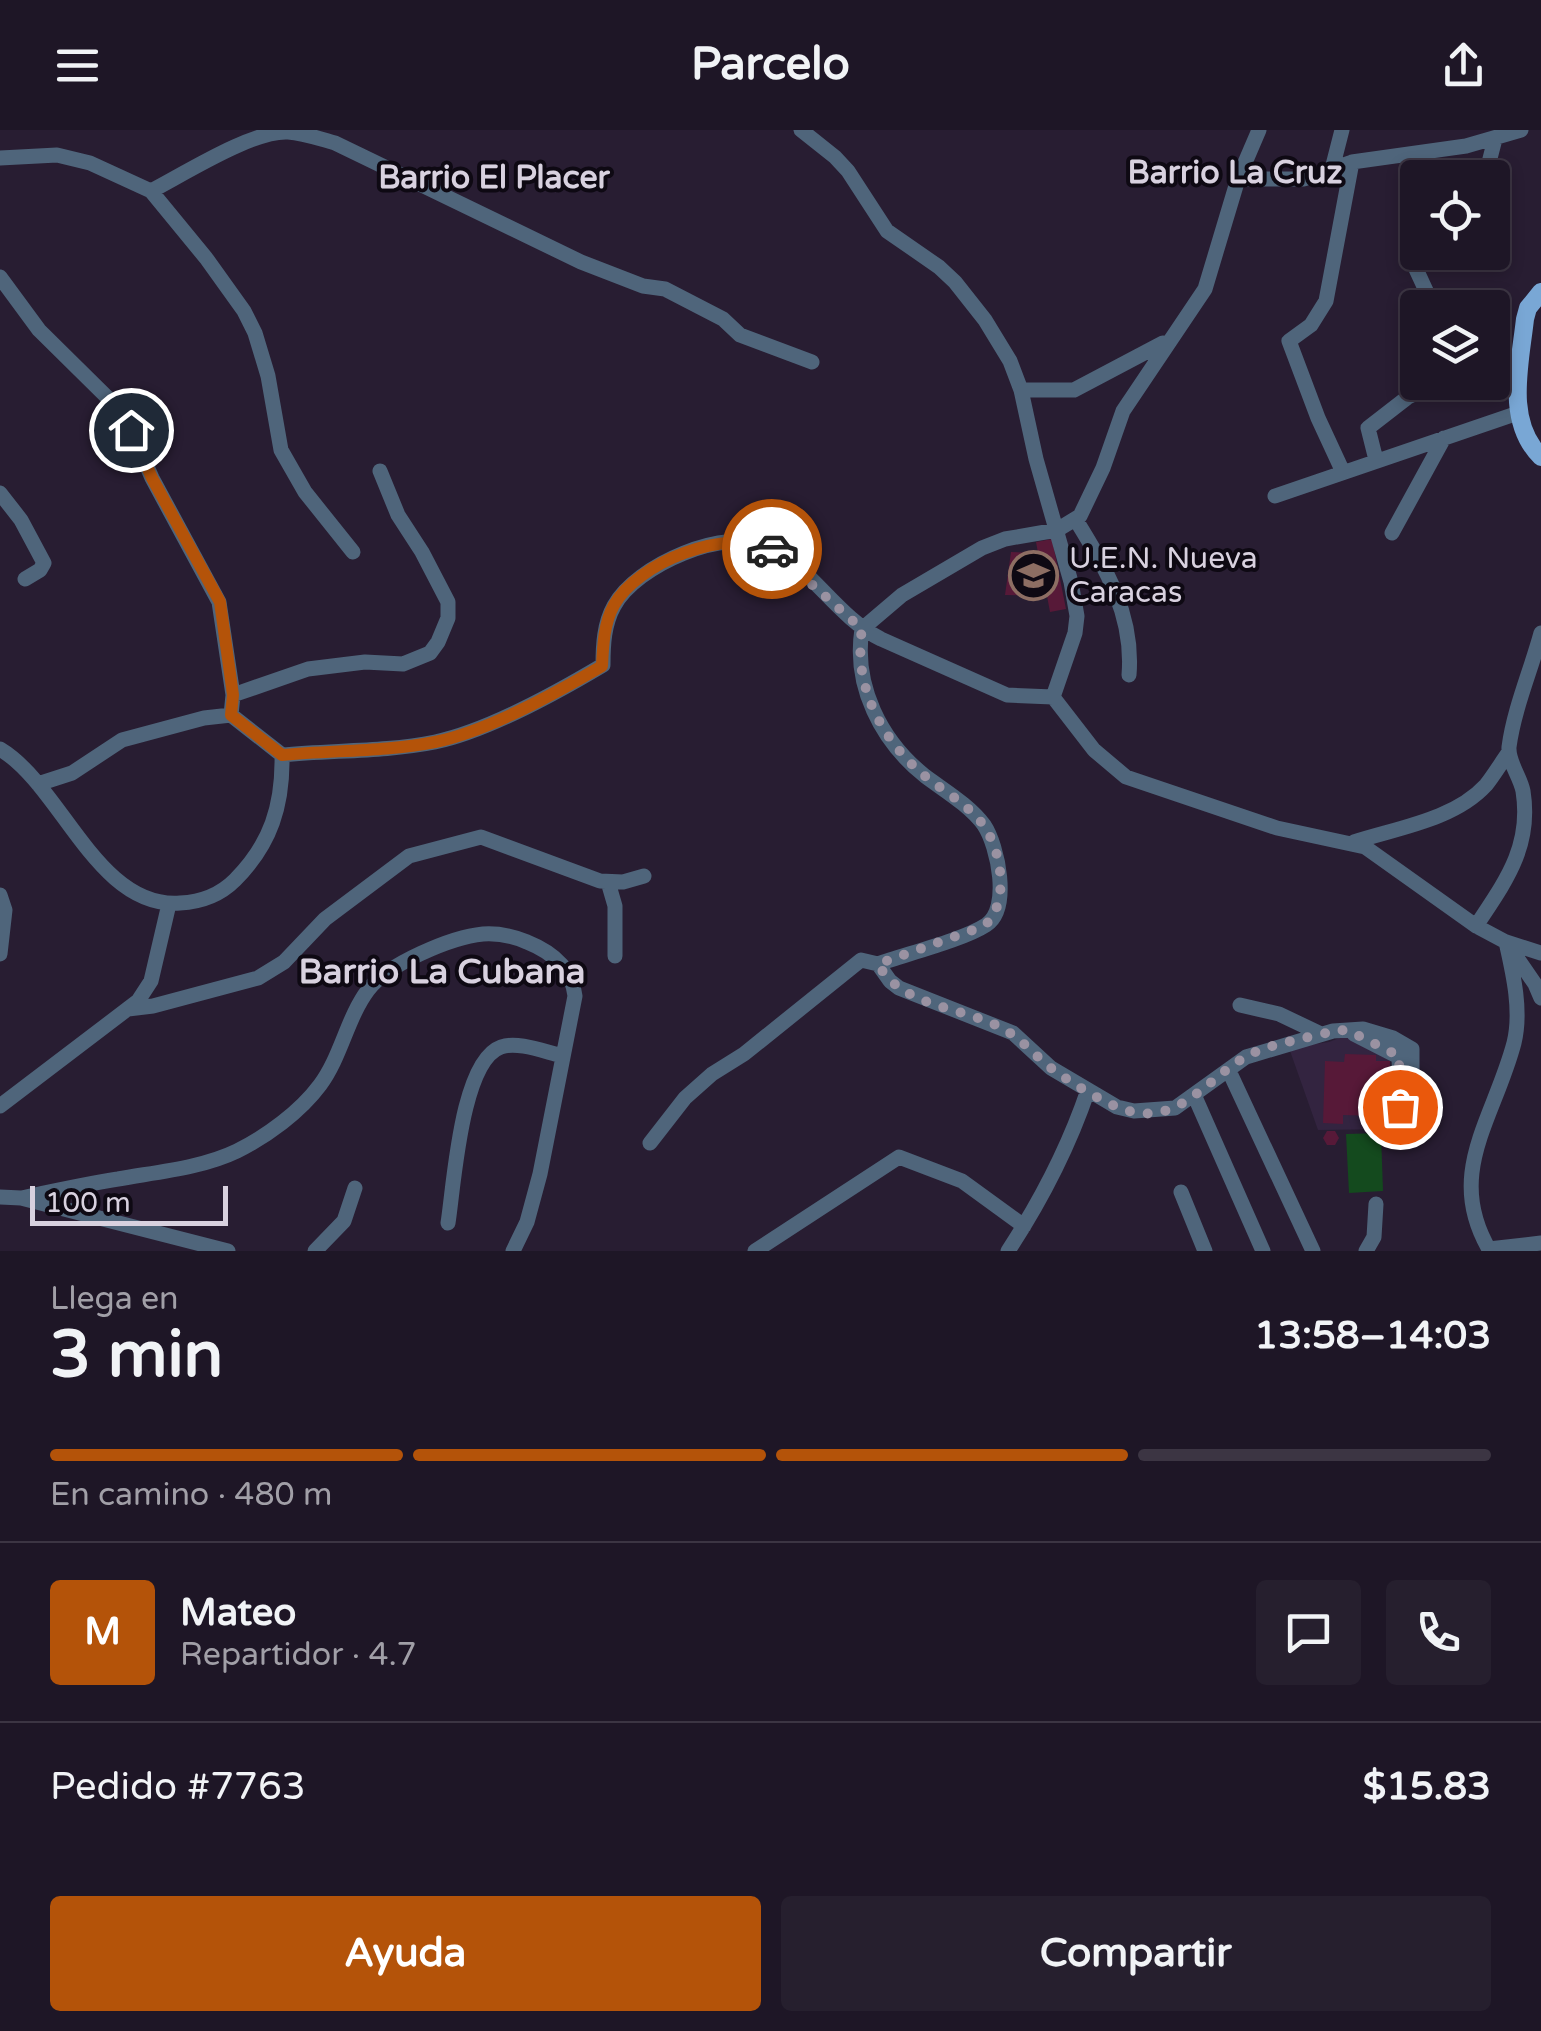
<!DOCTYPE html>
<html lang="es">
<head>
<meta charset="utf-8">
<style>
  :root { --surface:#1e1626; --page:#261f2e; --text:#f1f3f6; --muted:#a19fa7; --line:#3c3543; --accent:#b45309 }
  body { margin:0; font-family:"Varela Round",sans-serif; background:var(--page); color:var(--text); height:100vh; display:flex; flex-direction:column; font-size:38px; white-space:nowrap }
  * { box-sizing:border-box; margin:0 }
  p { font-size:32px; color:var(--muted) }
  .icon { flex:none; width:55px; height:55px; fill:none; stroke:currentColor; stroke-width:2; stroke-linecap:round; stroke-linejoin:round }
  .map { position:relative; height:1121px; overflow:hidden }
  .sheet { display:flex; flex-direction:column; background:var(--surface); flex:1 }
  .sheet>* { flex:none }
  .tools { position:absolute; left:1400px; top:30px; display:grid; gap:20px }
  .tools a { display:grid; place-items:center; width:110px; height:110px; border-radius:10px; background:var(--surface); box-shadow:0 5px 15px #0003,0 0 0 2px var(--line); font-size:50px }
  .scale { position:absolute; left:30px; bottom:25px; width:198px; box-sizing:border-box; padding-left:10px; border:5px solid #d8d1df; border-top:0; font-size:28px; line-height:35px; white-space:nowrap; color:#d8d1df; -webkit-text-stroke:8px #0e0913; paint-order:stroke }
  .pin { position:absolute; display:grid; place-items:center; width:85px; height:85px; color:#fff; margin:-42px; border:5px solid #fff; border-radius:50%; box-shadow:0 2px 10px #0007 }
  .courier { position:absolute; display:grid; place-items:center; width:100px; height:100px; margin:-50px; border:8px solid #b45309; border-radius:50%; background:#fff; color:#222; box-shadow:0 2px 12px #0007 }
  .head em { font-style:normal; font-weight:800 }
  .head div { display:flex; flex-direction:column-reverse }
  .head { display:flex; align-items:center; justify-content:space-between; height:170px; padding:0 50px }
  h1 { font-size:65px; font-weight:800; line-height:75px }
  .bar { display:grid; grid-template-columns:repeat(4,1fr); gap:15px 10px; align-content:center; height:120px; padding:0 50px }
  .bar i { height:12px; border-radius:8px; background:var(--line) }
  .bar .selected { background:var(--accent) }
  .bar p { grid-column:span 4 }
  .line { display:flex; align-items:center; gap:25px; padding:0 50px; border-top:2px solid var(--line) }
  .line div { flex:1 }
  .round { display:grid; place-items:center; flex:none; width:105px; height:105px; border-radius:10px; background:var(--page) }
  .primary-button { display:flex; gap:20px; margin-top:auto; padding:20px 50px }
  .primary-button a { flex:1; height:115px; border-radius:10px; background:var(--accent); color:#fff; font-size:40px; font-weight:800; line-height:115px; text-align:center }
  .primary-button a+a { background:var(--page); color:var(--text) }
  header { display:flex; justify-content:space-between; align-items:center; height:130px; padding:0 50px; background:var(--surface); font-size:45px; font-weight:800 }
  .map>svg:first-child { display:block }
  .built { fill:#332440 }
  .pitch { fill:#144a1e }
  .building { fill:#571938 }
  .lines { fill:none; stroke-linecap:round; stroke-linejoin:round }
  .minor { stroke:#4f657b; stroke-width:15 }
  .major { stroke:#79a7d5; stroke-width:18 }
  .done { stroke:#9a92a2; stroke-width:10; stroke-dasharray:0 18 }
  .route { stroke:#b45309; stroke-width:12 }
  .labels { text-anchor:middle; stroke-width:8; stroke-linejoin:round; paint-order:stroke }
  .poi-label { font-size:30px; fill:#d8d1df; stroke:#0e0913; text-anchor:start }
  .neighbourhood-label { font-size:32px; font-weight:bold; fill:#d8d1df; stroke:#0e0913 }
  .quarter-label { font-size:35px; font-weight:bold; fill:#d8d1df; stroke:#0e0913 }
</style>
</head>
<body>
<header><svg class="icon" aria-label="menu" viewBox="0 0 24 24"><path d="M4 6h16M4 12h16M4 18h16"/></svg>Parcelo<svg class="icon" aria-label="share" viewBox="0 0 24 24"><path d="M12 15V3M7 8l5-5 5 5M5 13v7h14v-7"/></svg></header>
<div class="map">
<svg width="1541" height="1121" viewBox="0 0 1541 1121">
  <rect width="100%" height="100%" fill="#281d32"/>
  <path class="built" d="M 1347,905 L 1390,931 L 1388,999 L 1318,1000 L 1289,918 L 1329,912 Z"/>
  <path class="pitch" d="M 1381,1003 L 1383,1061 L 1349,1063 L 1346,1004 Z"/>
  <path class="building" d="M 1052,409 L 1066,479 L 1050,482 L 1047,466 L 1005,465 L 1011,422 L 1038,423 L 1036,412 Z
    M 1345,924 L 1376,925 L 1376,931 L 1390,931 L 1389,983 L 1375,983 L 1375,986 L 1343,985 L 1343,994 L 1323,993 L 1325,931 L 1344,932 Z
    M 1327,1001 L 1335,1001 L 1339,1008 L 1335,1015 L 1327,1015 L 1323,1008 Z"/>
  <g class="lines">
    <path class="minor" d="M 801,0 L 835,27 L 848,41 L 887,101 L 939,137 L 955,152 L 985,190 L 1010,231 L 1021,260 L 1036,329 L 1071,452 L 1077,486 L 1075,503 L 1053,567
      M 0,28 L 57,25 L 90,33 L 151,61 L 206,128 L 244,181 L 255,203 L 268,246 L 281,320 L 305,362 L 353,422
      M 1332,39 L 1342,0
      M 1485,48 L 1495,9
      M 1238,49 L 1304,49 L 1352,32 L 1466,16 L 1521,0
      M 151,61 C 184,44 253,0 288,2 C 304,3 320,9 335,13 L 581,132 L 643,156 L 665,159 L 723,189 L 740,205 L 812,232
      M 1418,122 L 1416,139 L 1434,178
      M 0,147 L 39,200 L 118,278 L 131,300 L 152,348 L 219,472 L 233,565 L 231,585
      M 1021,260 L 1074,260 L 1163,213
      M 1376,330 L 1368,298 L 1408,267 L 1439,252
      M 1343,342 L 1318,288 L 1289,211 L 1311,195 L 1326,171 L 1352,32
      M 0,363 L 21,390 L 44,433 L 40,440 L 25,449
      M 1275,366 L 1518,283
      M 1076,390 C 1106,439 1134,485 1129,545
      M 1392,403 L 1444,308
      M 862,499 L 902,465 L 982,418 L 1005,409 L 1057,400 L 1080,386 L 1103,338 L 1123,281 L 1205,159 L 1238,49 L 1259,0
      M 233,565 L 308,539 L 365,532 L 403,534 L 430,523 L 438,512 L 448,488 L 448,472 L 422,422 L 398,385 L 380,341
      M 1053,567 L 1094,620 L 1126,647 L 1277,698 L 1365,717 L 1476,796 L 1506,812 L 1541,823
      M 0,619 C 62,656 97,779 180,773 C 201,772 220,765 235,750 C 271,714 283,675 282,625 L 231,585
      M 282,625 C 333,620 385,622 435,612 C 488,601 556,563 603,535 C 603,515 604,494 614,476 C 636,435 726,396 769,417 C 810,436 837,487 881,509 L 1007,565 L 1053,567
      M 38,654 L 72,643 L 122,610 L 204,588 L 231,585
      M 1354,712 C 1397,698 1454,690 1486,655 C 1494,645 1501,633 1509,622
      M 608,752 L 615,776 L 615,826
      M 0,765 L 5,780 L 0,824
      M 1476,796 C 1505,752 1532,717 1523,661 C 1520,646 1508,632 1509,617 C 1514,579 1531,540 1541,503
      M 1511,819 L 1535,854 L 1541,868
      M 878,834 L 890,851 L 899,858 L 1013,903 L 1051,938 L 1117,977 L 1134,981 L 1175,978 L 1246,927 L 1333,901 L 1363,899 L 1393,908 L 1412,919 L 1412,940 L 1400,977
      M 1240,875 L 1279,884 L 1321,904
      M 128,879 L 153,876 L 258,848 L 284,832 L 325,789 L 409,726 L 481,707 L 600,751 L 623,752 L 644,746
      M 1354,904 L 1399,927 L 1400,958
      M 1229,941 L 1313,1121
      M 1195,967 L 1263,1121
      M 0,976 L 138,871 L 151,851 L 169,774
      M 650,1013 L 685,968 L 712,944 L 744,924 L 861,830 L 878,834 C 906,824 963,810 986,795 C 1011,779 998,716 984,695 C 969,675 945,661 925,646 C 881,611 853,556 862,499
      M 1181,1062 L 1205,1121
      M 0,1067 L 21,1068 L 228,1121
      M 21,1068 C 54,1061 86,1054 118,1049 C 157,1042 202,1038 237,1021 C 267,1006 300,982 320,955 C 341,927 347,888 368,860 C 387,834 452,807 483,804 C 498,803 513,806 527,812 C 552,822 572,839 575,866 L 540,1044 L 527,1092 L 513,1121
      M 448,1093 C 454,1055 461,931 501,917 C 518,911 545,922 563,926
      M 1489,1119 L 1541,1113
      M 315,1121 L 344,1091 L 355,1058
      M 755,1121 L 899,1027 L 962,1051 L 1024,1096
      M 1008,1121 C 1042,1069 1068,1019 1088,960
      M 1366,1121 L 1374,1107 L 1376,1074
      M 1490,1121 C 1444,1044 1494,989 1514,913 C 1522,881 1513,843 1506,812"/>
    <path class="major" d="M 1541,162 L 1528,178 L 1525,189 C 1520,235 1505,291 1541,327"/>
  </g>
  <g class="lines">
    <path class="done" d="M 772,419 L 862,499 C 853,556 882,611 926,647 C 945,662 970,676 984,696 C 1002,722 1010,774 984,796 L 878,834 C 901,876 959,877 998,896 C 1019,906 1033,924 1051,938 C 1070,952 1096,968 1117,977 C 1175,1001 1203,952 1245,927 C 1270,913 1306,909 1333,901 L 1347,900 L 1399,926 L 1400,977"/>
    <path class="route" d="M 131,300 L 152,348 L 220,472 L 233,565 L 231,585 L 282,625 C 333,620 384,622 435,612 C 488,601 556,563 602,536 C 603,515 604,493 614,475 C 638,432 727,397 772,419"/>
  </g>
  <defs>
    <symbol id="school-ring" viewBox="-11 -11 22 22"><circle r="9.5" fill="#0e0913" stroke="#8d6e63" stroke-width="1.5"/><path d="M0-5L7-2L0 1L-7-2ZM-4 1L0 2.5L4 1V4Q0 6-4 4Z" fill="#8d6e63"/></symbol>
  </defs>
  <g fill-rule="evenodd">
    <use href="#school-ring" x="1006" y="418" width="55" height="55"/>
  </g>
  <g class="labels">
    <g class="poi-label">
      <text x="1069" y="438">U.E.N. Nueva<tspan x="1069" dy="34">Caracas</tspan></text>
    </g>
    <g class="neighbourhood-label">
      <text x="1235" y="53">Barrio La Cruz</text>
      <text x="494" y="58">Barrio El Placer</text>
    </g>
    <g class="quarter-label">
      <text x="442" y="853">Barrio La Cubana</text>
    </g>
  </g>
</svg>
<div class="tools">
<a><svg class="icon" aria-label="locate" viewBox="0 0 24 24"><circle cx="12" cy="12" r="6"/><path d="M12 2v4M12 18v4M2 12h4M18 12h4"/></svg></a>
<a><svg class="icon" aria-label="layers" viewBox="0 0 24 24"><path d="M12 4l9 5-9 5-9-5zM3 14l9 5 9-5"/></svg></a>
</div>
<div class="scale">100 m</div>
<div class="pin" style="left:1400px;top:977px;background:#ea580c"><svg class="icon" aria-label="bag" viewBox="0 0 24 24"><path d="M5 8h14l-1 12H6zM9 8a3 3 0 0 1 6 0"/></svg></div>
<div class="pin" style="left:131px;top:300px;background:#1f2937"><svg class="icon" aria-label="home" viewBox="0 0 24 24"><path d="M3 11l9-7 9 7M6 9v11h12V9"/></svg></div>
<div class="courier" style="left:772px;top:419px"><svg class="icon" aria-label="car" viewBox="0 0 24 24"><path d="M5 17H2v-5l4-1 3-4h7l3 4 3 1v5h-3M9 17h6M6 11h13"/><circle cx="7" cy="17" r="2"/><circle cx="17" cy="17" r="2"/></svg></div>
</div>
<section class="sheet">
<div class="head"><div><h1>3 min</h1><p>Llega en</p></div><em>13:58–14:03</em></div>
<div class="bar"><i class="selected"></i><i class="selected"></i><i class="selected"></i><i></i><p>En camino · 480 m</p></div>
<div class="line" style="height:180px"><b class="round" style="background:var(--accent);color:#fff">M</b><div><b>Mateo</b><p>Repartidor · 4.7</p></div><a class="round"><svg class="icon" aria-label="chat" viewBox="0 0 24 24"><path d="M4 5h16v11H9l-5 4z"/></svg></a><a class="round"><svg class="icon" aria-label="phone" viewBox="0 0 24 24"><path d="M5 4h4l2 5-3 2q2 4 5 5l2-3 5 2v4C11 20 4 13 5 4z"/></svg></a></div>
<div class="line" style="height:130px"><div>Pedido #7763</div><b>$15.83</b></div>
<div class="primary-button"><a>Ayuda</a><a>Compartir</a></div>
</section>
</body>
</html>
